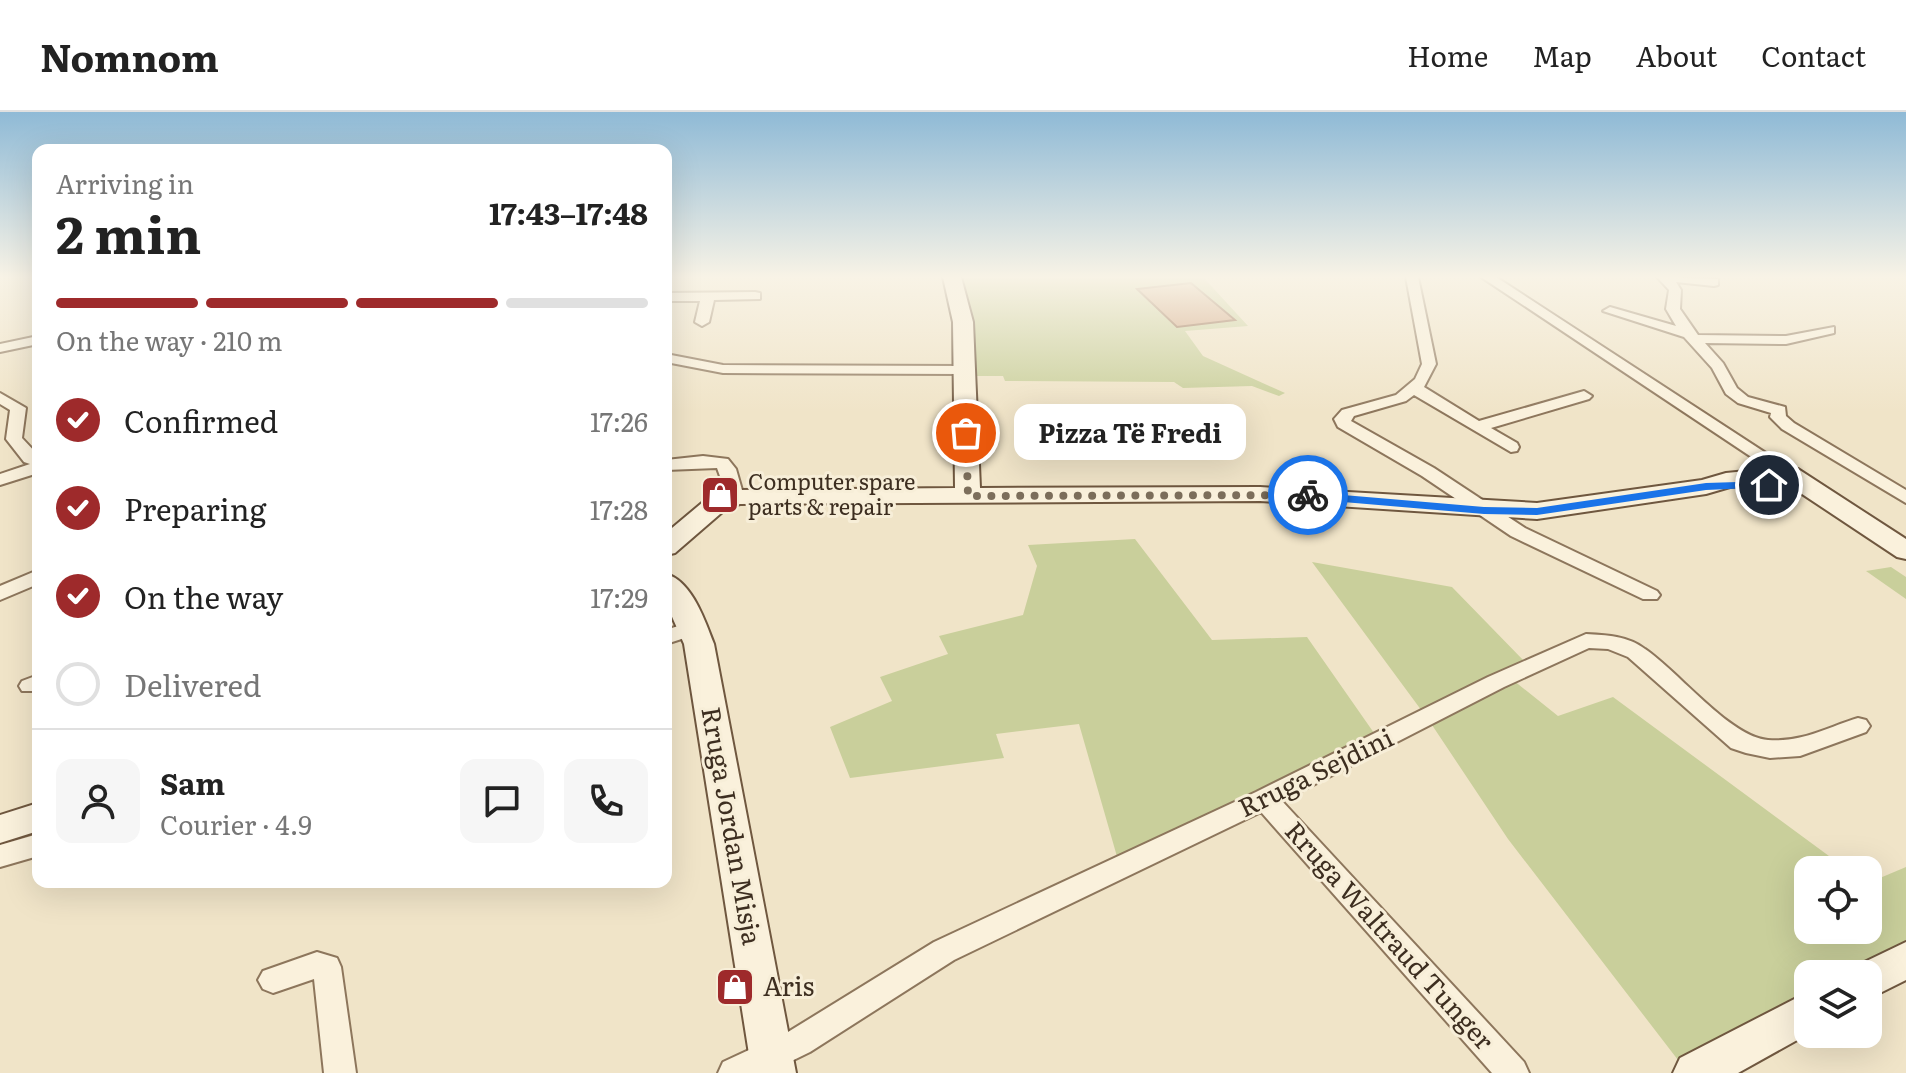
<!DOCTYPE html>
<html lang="en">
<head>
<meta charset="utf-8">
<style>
  :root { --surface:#fff; --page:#f6f6f6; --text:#222; --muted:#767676; --line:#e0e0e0; --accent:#9e2a2b }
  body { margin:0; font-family:Literata,serif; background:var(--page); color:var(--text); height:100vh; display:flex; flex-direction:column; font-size:30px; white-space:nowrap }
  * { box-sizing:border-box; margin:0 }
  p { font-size:26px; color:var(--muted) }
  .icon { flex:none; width:44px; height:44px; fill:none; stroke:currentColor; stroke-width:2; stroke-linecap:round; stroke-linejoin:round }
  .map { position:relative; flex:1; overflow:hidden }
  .sheet { position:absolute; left:32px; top:32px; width:640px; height:744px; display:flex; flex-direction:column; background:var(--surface); border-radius:16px; box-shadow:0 8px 32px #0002 }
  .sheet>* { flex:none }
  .buttons { position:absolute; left:1794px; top:744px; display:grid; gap:16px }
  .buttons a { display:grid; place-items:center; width:88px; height:88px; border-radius:16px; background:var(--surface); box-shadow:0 8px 32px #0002; font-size:40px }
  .pin { position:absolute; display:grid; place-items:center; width:68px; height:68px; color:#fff; margin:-34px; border:4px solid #fff; border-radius:50%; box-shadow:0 2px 8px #0007 }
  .courier { position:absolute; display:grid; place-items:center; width:80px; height:80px; margin:-40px; border:6px solid #1a73e8; border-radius:50%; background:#fff; color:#222; box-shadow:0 2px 10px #0007 }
  .bubble { position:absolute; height:56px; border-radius:16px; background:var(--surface); box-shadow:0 8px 32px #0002; font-size:26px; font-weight:700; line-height:56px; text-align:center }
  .summary em { font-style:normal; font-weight:700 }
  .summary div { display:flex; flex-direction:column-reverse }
  .summary { display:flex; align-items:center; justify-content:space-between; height:136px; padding:0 24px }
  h1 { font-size:52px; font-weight:700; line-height:60px }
  .bar { display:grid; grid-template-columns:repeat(4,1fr); gap:12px 8px; align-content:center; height:96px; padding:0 24px }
  .bar i { height:10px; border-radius:6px; background:var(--line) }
  .bar .current { background:var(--accent) }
  .bar p { grid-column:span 4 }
  .line { display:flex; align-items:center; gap:20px; padding:0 24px; border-top:2px solid var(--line) }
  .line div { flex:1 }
  .round { display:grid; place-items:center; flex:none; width:84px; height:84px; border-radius:16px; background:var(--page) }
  ol { padding:0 24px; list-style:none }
  li { display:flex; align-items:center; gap:24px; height:88px }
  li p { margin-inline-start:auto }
  li .icon { padding:8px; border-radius:50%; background:var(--accent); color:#fff; stroke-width:4 }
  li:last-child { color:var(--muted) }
  li i { width:44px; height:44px; border:4px solid var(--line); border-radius:50% }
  header { display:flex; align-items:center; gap:48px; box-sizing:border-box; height:112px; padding:0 40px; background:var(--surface); border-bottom:2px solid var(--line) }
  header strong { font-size:38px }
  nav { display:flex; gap:44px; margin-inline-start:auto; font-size:28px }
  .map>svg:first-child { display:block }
  .green { fill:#c9cf9b }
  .building { fill:#cf9f7d; stroke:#8d5f41; stroke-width:2 }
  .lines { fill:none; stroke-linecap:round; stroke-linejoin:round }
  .street-casing { stroke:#8d765c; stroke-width:4 }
  .secondary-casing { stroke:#6f573f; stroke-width:4 }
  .street { fill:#faf1dc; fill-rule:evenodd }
  .secondary { fill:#faf1dc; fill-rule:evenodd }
  .route { fill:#1a73e8 }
  .done { stroke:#7c6e5b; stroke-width:8; stroke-dasharray:0 14.4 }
  .labels { text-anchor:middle; stroke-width:6; stroke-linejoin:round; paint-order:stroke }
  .poi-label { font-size:22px; fill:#3d2e20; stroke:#f7eed8; text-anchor:start }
  .near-street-label { font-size:26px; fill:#3d2e20; stroke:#f7eed8 }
  .near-poi-label { font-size:26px; fill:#3d2e20; stroke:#f7eed8; text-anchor:start }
</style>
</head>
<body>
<header>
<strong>Nomnom</strong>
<nav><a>Home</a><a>Map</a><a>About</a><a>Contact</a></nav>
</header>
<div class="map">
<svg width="1906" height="961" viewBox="0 0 1906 961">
  <rect width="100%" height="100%" fill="#f0e4c8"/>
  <path class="green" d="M 962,165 L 1203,165 L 1248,214 L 1185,219 L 1203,244 L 1285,281 L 1279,284 L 1252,274 L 1183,276 L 1174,270 L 1005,269 L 1003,264 L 977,264 L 971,198 Z
    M 1135,427 L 1212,528 L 1307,525 L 1374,621 L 1118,748 L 1079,612 L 996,622 L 1004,646 L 850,666 L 830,615 L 892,589 L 880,565 L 948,542 L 939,524 L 1023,503 L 1037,454 L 1028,433 Z
    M 1312,450 L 1452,475 L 1525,550 L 1503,560 L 1558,604 L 1613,585 L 1848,758 L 1808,758 L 1808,818 L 1868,818 L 1868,771 L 1906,755 L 1906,844 L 1868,862 L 1808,862 L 1808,899 L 1688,961 L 1508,727 L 1430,610 Z
    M 1891,455 L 1906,465 L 1906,487 L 1866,459 Z"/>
  <path class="building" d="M 1191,171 L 1235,208 L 1177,215 L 1137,177 Z"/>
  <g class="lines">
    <defs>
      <path id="street" d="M 1406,165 L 1418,165 L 1436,252 L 1424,275 L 1479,309 L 1584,279 L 1592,284 L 1589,287 L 1491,316 L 1517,331 L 1519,335 L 1517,339 L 1511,340 L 1414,283 L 1406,289 L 1354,304 L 1351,309 L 1434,356 L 1525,416 L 1657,479 L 1660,483 L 1657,487 L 1643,487 L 1511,424 L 1422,364 L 1338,315 L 1334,307 L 1342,298 L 1396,283 L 1415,267 L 1422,252 Z
        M 1481,165 L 1496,165 L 1798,362 L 1795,366 L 1783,366 Z
        M 1657,165 L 1718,167 L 1718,173 L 1714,174 L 1676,170 L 1681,178 L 1680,197 L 1698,223 L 1786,224 L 1834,215 L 1834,221 L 1786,232 L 1705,231 L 1723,251 L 1737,276 L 1748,285 L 1785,295 L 1786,304 L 1794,311 L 1906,378 L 1906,391 L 1782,317 L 1770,305 L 1771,301 L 1738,291 L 1726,282 L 1712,256 L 1684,225 L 1603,199 L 1610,195 L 1676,214 L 1666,197 L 1669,178 Z
        M 755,180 L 760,181 L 760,187 L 714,188 L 709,210 L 702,214 L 695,210 L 700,189 L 666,189 L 666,181 Z
        M 38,224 L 38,232 L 0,240 L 0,232 Z
        M 666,242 L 723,253 L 963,254 L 970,258 L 963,262 L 723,261 L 666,250 Z
        M 0,281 L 26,296 L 22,326 L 38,343 L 38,361 L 0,373 L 0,362 L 30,352 L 24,350 L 6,327 L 10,298 L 0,292 Z
        M 703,344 L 728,347 L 736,357 L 744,385 L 741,389 L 729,389 L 717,356 L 666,358 L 666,348 Z
        M 38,458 L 38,472 L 0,488 L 0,474 Z
        M 693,509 L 703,516 L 700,521 L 666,532 L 666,518 Z
        M 1586,522 C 1606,523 1628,524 1645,537 C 1679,560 1730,625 1768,628 C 1801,631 1828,615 1858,606 L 1866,608 L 1870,614 L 1866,620 L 1800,644 L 1770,646 L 1746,641 L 1731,636 L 1628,545 L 1608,537 L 1589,536 L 1504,575 L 1282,689 L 1524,950 L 1529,961 L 1492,961 L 1261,700 L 954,848 L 810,940 L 767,961 L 718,961 L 723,950 L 788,920 L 934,830 L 1256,680 L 1488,565 Z
        M 38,563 L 38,579 L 22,579 L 19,574 L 22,569 Z
        M 38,722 L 38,744 L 0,755 L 0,733 Z
        M 317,840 L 337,846 L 341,855 L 356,961 L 324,961 L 314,867 L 273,881 L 263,877 L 258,868 L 263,859 Z"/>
      <path id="secondary" d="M 943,165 L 961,165 L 973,210 L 980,376 L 1260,375 L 1537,391 L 1702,368 L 1726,361 L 1789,355 L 1798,357 L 1906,427 L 1906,447 L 1897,445 L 1784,370 L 1730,375 L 1706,382 L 1537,407 L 1260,389 L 740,392 L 727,396 L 675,441 L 666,443 L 666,421 L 709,385 L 740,378 L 955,376 L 953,210 Z
        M 666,462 C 692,469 705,509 714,532 L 796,961 L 752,961 L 684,532 L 666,491 Z
        M 38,691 L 38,719 L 0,731 L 0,703 Z
        M 1906,830 L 1906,868 L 1868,887 L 1868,862 L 1850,862 L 1854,855 Z
        M 1808,880 L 1808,922 L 1738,961 L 1673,961 L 1680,946 Z"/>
    </defs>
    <use href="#street" class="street-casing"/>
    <use href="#secondary" class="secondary-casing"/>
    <use href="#street" class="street"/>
    <use href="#secondary" class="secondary"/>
  </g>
  <linearGradient id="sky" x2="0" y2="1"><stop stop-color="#8fbad6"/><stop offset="0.55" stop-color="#f8f3e6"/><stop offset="1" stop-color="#f8f3e6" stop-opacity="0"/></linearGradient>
  <rect width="1906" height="300" fill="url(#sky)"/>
  <path class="route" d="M 1769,369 L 1773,370 L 1773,375 L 1706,378 L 1537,403 L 1484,402 L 1308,387 L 1302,383 L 1308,380 L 1484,395 L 1537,396 L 1706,371 Z"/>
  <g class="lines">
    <path class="done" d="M 966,321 L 968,384 L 1308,383"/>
  </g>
  <defs>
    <symbol id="shop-square" viewBox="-11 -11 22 22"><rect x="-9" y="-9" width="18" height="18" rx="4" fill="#9e2a2b" stroke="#f7eed8"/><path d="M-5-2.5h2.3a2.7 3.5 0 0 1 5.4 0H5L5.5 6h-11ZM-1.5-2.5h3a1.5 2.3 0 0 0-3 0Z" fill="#fff"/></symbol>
  </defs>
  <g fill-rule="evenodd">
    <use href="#shop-square" x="698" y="361" width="44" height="44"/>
    <use href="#shop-square" x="713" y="853" width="44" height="44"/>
  </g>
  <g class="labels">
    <g class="poi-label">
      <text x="748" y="378">Computer spare<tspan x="748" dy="25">parts &amp; repair</tspan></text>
    </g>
    <g class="near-street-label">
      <text transform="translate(1316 661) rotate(-26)" y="9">Rruga Sejdini</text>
      <text transform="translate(731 714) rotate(80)" y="9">Rruga Jordan Misja</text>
      <text transform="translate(1389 824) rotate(48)" y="9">Rruga Waltraud Tunger</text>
    </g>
    <g class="near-poi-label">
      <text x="763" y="884">Aris</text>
    </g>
  </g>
</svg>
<div class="buttons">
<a><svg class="icon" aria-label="locate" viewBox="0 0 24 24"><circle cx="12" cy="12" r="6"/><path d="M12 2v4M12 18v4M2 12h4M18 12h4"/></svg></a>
<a><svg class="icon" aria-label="layers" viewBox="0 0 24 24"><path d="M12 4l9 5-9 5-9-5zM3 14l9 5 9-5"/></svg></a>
</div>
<div class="pin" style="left:966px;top:321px;background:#ea580c"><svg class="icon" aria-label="bag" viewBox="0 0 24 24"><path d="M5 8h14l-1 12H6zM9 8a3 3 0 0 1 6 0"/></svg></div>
<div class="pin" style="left:1769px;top:373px;background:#1f2937"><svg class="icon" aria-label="home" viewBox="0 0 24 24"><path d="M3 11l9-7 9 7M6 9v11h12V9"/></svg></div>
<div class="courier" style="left:1308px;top:383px"><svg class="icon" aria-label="bike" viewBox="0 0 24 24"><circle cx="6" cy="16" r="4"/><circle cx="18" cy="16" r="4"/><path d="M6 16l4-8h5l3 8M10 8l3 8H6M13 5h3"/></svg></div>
<div class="bubble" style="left:1014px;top:292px;width:232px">Pizza Të Fredi</div>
<section class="sheet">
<div class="summary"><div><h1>2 min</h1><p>Arriving in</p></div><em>17:43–17:48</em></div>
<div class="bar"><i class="current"></i><i class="current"></i><i class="current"></i><i></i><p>On the way · 210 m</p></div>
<ol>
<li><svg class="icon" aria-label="check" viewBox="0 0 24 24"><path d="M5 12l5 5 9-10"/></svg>Confirmed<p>17:26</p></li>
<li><svg class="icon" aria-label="check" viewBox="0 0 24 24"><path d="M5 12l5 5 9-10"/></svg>Preparing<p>17:28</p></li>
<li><svg class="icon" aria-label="check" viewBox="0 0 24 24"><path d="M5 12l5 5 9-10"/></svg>On the way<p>17:29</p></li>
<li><i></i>Delivered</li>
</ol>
<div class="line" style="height:144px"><a class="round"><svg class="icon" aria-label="person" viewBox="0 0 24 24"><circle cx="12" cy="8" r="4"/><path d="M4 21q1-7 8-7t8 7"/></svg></a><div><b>Sam</b><p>Courier · 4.9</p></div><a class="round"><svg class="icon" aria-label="chat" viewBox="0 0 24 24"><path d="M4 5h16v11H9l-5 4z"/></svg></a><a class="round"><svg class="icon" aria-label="phone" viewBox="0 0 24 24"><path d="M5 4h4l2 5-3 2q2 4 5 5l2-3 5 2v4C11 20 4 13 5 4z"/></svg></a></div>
</section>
</div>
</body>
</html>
